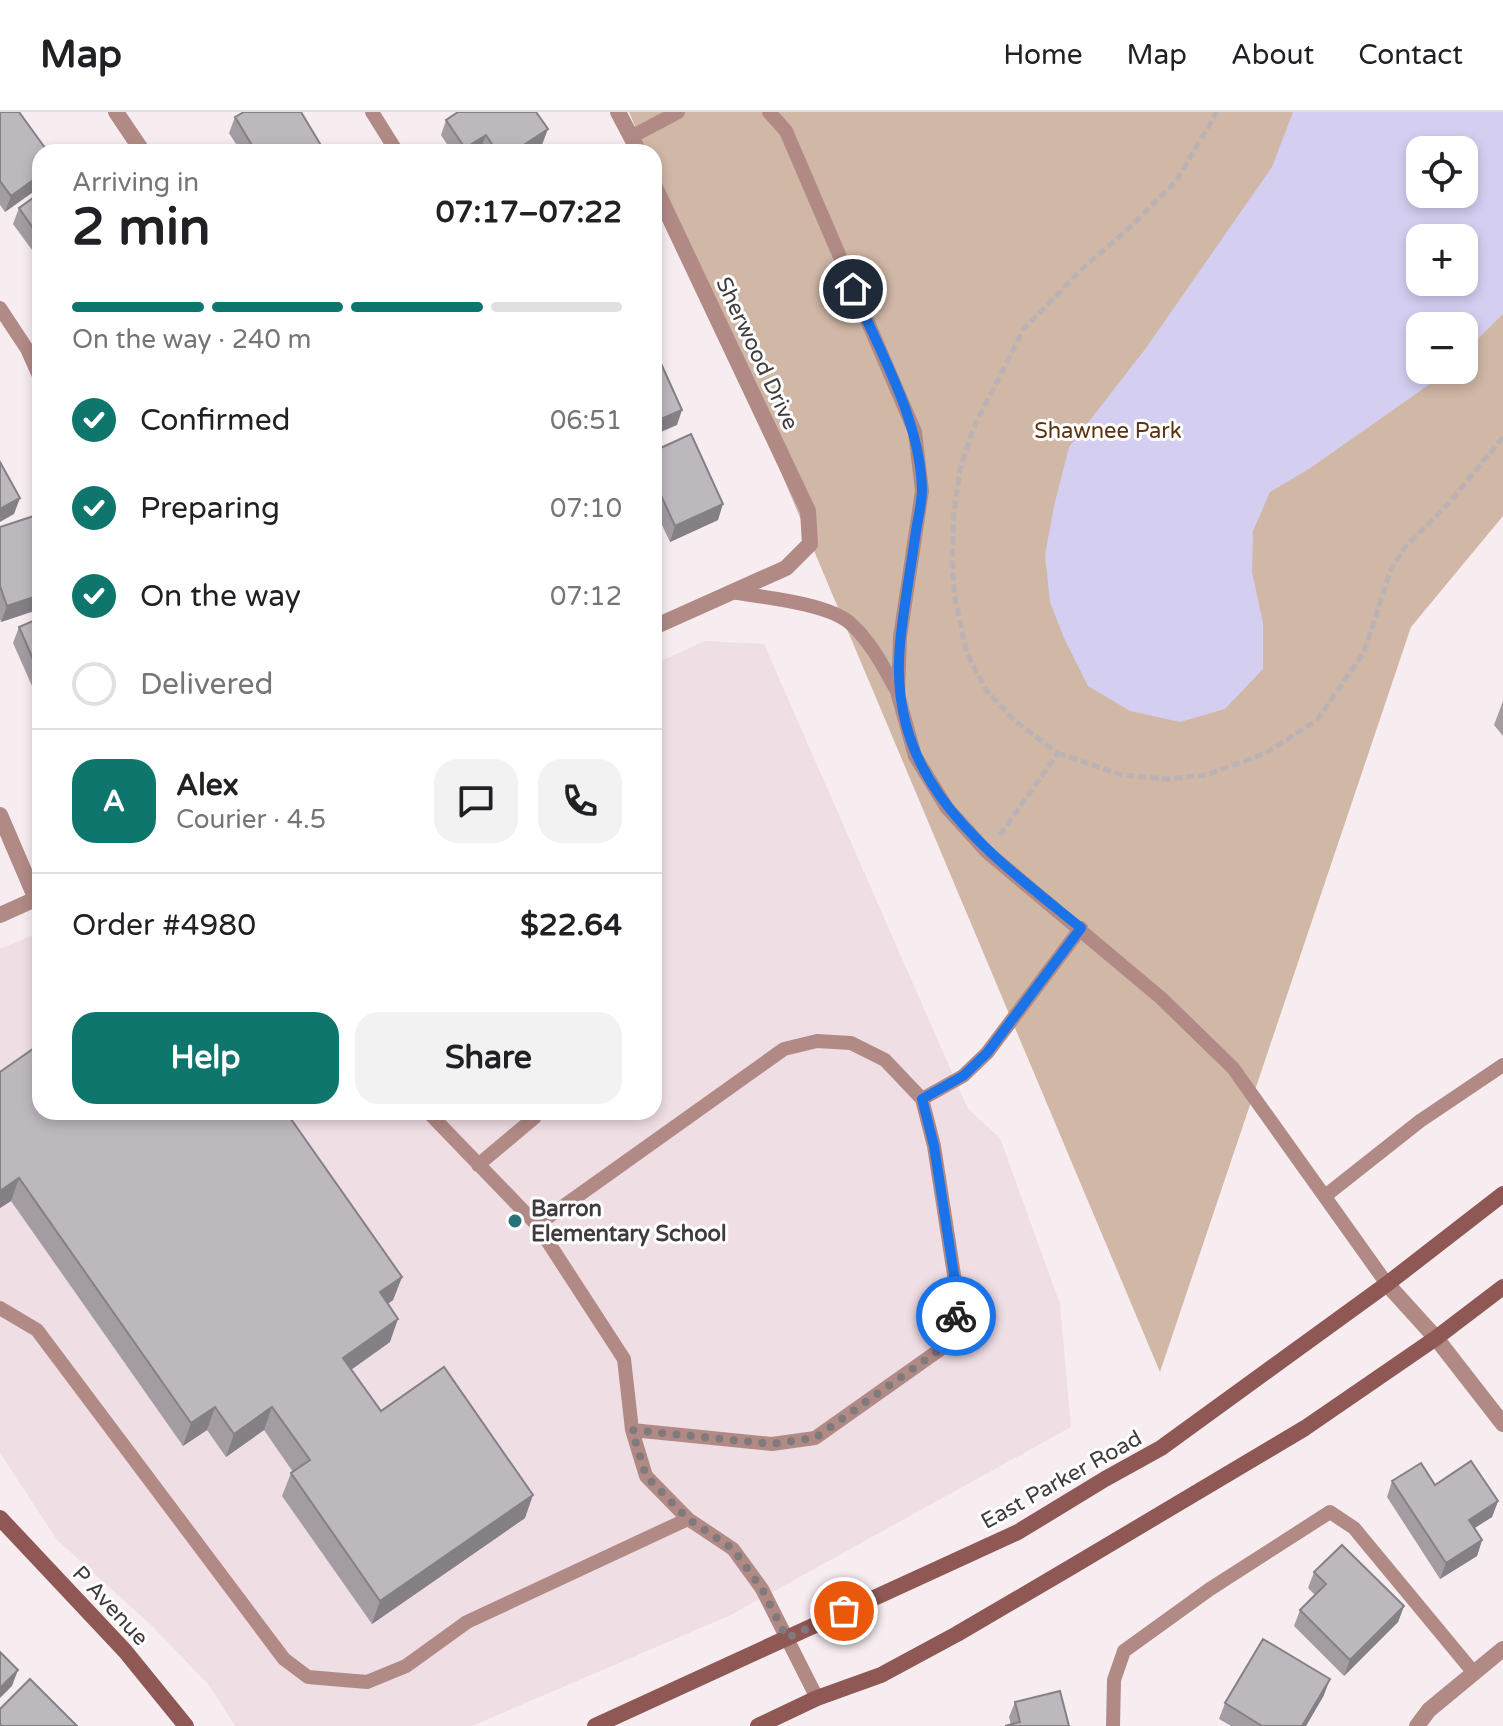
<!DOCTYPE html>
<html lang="en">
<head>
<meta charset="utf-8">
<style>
  :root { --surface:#fff; --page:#f2f2f2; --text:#202124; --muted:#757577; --line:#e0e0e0; --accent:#0f766e }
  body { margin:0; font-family:"Varela Round",sans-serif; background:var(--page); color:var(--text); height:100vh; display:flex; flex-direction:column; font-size:30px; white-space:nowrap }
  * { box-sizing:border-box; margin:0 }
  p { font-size:26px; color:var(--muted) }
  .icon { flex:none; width:44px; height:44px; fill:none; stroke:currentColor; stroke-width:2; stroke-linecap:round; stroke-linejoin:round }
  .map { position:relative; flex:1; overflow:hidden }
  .details { position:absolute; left:32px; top:32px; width:630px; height:976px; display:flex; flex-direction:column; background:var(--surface); border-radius:24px; box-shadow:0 4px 12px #0003 }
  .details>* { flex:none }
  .buttons { position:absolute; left:1406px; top:24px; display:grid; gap:16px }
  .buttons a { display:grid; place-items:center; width:72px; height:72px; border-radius:16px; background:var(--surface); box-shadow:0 4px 12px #0003; font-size:40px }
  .pin { position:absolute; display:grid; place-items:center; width:68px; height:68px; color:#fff; margin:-34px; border:4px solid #fff; border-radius:50%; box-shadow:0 2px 8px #0007 }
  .courier { position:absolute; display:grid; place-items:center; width:80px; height:80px; margin:-40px; border:6px solid #1a73e8; border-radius:50%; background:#fff; color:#222; box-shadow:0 2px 10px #0007 }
  .head em { font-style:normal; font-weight:700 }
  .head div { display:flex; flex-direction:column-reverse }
  .head { display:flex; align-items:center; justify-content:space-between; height:136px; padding:0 40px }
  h1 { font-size:52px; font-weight:700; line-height:60px }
  .bar { display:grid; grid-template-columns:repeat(4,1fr); gap:12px 8px; align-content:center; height:96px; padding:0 40px }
  .bar i { height:10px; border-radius:6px; background:var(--line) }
  .bar .selected { background:var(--accent) }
  .bar p { grid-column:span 4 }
  .line { display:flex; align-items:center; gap:20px; padding:0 40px; border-top:2px solid var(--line) }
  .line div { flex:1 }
  .round { display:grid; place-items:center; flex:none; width:84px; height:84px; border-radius:24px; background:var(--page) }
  ol { padding:0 40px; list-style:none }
  li { display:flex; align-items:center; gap:24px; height:88px }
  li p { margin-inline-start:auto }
  li .icon { padding:8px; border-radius:50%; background:var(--accent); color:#fff; stroke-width:4 }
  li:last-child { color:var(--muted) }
  li i { width:44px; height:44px; border:4px solid var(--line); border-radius:50% }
  .action { display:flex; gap:16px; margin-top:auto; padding:16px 40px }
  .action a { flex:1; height:92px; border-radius:24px; background:var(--accent); color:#fff; font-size:32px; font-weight:700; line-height:92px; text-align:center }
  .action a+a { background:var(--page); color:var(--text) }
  header { display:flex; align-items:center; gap:48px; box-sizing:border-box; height:112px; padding:0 40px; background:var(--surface); border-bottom:2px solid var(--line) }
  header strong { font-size:38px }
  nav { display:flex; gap:44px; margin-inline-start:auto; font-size:28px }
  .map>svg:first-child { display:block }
  .built { fill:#f0dee5 }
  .green { fill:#d0b7a6; fill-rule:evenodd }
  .water { fill:#d4cef1; fill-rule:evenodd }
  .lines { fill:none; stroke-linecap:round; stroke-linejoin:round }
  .path { stroke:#bab2b5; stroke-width:5; stroke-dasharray:8 4; stroke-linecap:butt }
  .lane { stroke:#b18a86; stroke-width:14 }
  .street { stroke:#b18a86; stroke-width:16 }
  .secondary { stroke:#8f5854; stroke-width:16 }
  .wall { fill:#a39da3 }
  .shaded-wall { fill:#848085 }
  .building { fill:#bdb7be; stroke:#848085; stroke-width:2 }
  .done { stroke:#807a7c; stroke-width:8; stroke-dasharray:0 14.4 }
  .route { stroke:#1a73e8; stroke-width:10 }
  .poi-dot { fill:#297378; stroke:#fff; stroke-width:3 }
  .labels { text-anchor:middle; stroke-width:6; stroke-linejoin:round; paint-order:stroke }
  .street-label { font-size:22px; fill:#403c3d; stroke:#fff }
  .park-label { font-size:22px; fill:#5e3310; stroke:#fff }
  .poi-label { font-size:22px; font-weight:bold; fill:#403c3d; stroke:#fff; text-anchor:start }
</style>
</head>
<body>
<header>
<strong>Map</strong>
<nav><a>Home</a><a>Map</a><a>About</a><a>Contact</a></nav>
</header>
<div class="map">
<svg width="1503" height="1614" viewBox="0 0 1503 1614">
  <rect width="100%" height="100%" fill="#f7edf1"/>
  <path class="built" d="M 705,529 L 764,532 L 968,997 L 1000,1026 L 1060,1192 L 1071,1315 L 731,1503 L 472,1614 L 235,1614 L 209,1573 L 150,1512 L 57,1428 L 0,1341 L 0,837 L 40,820 L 40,1000 L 654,1000 L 654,552 Z"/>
  <path class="green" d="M 629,0 L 1503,0 L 1503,404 L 1411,515 L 1160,1260 L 654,59 L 654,40 L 646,40 ZM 1420,38 L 1464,38 L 1464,82 L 1420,82 ZM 1420,126 L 1464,126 L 1464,170 L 1420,170 ZM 1420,214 L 1464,214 L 1464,258 L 1420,258 Z"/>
  <path class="water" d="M 1293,0 L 1503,0 L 1503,202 L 1464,241 L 1464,214 L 1420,214 L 1420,258 L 1446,258 L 1430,272 L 1309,357 L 1270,380 L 1253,419 L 1252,460 L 1263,511 L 1263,557 L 1225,597 L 1180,610 L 1130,599 L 1088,574 L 1064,526 L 1050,490 L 1045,443 L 1054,394 L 1069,335 L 1146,236 L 1272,55 ZM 1420,38 L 1464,38 L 1464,82 L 1420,82 ZM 1420,126 L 1464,126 L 1464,170 L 1420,170 Z"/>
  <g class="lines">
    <path class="path" d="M 1058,641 L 1122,663 L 1167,667 L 1206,663 L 1266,641 L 1317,608 L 1364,540 L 1391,457 L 1406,434 L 1449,391 L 1503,325
      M 1000,723 L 1058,641 L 1016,610 L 987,579 L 967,542 L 955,487 L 952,450 L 954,400 L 960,357 L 973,317 L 1023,218 L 1084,155 L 1125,120 L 1176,69 L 1217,0"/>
    <path class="lane" d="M 372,0 L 397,40
      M 769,0 L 786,19 L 915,320 L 922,379 L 900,525 L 898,583 L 915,644 L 947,696 L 987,740 L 1161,886 L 1233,956 L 1387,1172
      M 631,25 L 678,0
      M 0,196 L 27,237 L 40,266
      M 731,480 C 761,485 829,491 851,512 C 871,530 884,556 897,579
      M 922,987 L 963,964 L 987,941 L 1081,816
      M 428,1000 L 537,1113 L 624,1247 L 632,1318 L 646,1364 L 688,1407 L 733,1437 L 762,1477 L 817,1586
      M 478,1053 L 534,1006 L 537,1000
      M 1325,1084 L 1420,1009 L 1503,953
      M 537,1113 L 784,937 L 817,929 L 851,931 L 885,948 L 922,987 L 934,1034 L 959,1195 L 945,1234 L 815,1326 L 772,1332 L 632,1318
      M 0,1196 L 37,1218 L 284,1547 L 308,1565 L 367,1570 L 406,1554 L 467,1510 L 688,1407
      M 1113,1614 L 1114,1568 L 1124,1539 L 1210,1477 L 1330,1400 L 1354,1416 L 1474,1561"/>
    <path class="street" d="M 116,0 L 143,40
      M 618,0 L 639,40
      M 654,73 L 808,399 L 810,432 L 786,456 L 654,515
      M 0,703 L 36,787
      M 0,803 L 40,785
      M 1387,1172 L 1436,1226 L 1503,1312
      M 1417,1614 L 1429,1598 L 1503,1537"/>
    <path class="secondary" d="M 0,1406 L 125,1539 L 186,1614
      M 595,1614 L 1018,1420 L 1105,1367 L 1161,1336 L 1387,1172 L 1503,1082
      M 758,1614 L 817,1586 L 881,1563 L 957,1522 L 1073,1454 L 1305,1316 L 1436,1226 L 1503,1175"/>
  </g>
  <path class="wall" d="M 0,0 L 40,40 L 40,75 L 5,100 L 0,93 Z
    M 456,0 L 536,0 L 542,33 L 531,40 L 481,40 L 480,38 L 478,40 L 452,40 L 441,23 L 446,8 L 457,1 Z
    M 235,5 L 325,40 L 241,40 L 229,21 Z
    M 40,81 L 40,149 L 13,112 L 19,96 Z
    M 654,339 L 718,408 L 670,430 L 654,396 Z
    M 0,415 L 40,497 L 1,510 L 0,507 Z
    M 40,506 L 40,592 L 13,531 L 19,515 Z
    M 1503,589 L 1503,624 L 1494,613 Z
    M 40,876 L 40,908 L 32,897 Z
    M 0,960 L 402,1165 L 393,1188 L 388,1192 L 390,1230 L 351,1258 L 381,1299 L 525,1406 L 372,1512 L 282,1384 L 291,1361 L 293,1360 L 264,1318 L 226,1345 L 207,1318 L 183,1334 L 11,1089 L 0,1096 Z
    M 1392,1369 L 1498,1389 L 1492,1405 L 1475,1416 L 1482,1428 L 1477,1444 L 1440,1467 L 1387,1385 Z
    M 1314,1460 L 1404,1494 L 1398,1510 L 1344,1564 L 1294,1514 L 1300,1498 L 1315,1483 L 1308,1476 Z
    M 1324,1583 L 1306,1614 L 1231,1614 L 1219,1607 L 1225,1591 Z
    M 1015,1590 L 1069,1614 L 1011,1613 L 1009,1605 Z"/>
  <path class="shaded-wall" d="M 548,17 L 542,33 L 531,40 L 513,40 Z
    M 486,23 L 480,38 L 478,40 L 464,40 L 465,36 Z
    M 40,63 L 40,75 L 5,100 L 11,84 Z
    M 682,298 L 677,313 L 654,323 L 654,310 Z
    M 20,386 L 14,402 L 0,410 L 0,397 Z
    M 723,392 L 718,408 L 670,430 L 675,414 Z
    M 40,483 L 40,497 L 1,510 L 7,494 Z
    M 19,1066 L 11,1089 L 0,1096 L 0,1079 Z
    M 402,1165 L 393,1188 L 371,1204 L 380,1180 Z
    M 398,1207 L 390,1230 L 335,1269 L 343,1246 Z
    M 215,1295 L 207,1318 L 183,1334 L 191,1311 Z
    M 272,1295 L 264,1318 L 226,1345 L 234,1322 Z
    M 533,1383 L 525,1406 L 372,1512 L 380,1489 Z
    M 1498,1389 L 1492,1405 L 1463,1423 L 1469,1408 Z
    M 1482,1428 L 1477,1444 L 1440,1467 L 1446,1451 Z
    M 1404,1494 L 1398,1510 L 1344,1564 L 1350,1548 Z
    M 18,1558 L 12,1574 L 0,1586 L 0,1576 Z
    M 1330,1567 L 1324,1583 L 1306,1614 L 1302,1614 Z"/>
  <path class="building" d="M 0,0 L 19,0 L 48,40 L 40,40 L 40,63 L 11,84 L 0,69 Z
    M 244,0 L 301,0 L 325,40 L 256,40 L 235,5 Z
    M 458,0 L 536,0 L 548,17 L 513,40 L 497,40 L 486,23 L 465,36 L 446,8 Z
    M 40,81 L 40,126 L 19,96 Z
    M 654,236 L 682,298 L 654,310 Z
    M 691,322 L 723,392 L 675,414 L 654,368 L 654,339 Z
    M 0,350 L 20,386 L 0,397 Z
    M 40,402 L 40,483 L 7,494 L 0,474 L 0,415 Z
    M 40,506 L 40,563 L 19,515 Z
    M 40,932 L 40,1000 L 286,1000 L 402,1165 L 380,1180 L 398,1207 L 343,1246 L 381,1299 L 444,1255 L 533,1383 L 380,1489 L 291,1361 L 310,1348 L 272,1295 L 234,1322 L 215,1295 L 191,1311 L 19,1066 L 0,1079 L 0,960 Z
    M 1471,1349 L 1498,1389 L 1469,1408 L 1482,1428 L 1446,1451 L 1392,1369 L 1421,1351 L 1435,1373 Z
    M 1342,1433 L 1404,1494 L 1350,1548 L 1300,1498 L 1326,1472 L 1314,1460 Z
    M 1263,1527 L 1330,1567 L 1302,1614 L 1262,1614 L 1225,1591 Z
    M 0,1540 L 18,1558 L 0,1576 Z
    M 30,1567 L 77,1614 L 2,1614 L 0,1612 L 0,1597 Z
    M 1060,1579 L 1069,1614 L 1005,1614 L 1020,1610 L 1015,1590 Z"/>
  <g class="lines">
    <path class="done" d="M 844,1499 L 787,1526 L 762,1477 L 733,1437 L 688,1407 L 646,1364 L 632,1318 L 772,1332 L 815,1326 L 945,1234 L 956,1204"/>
    <path class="route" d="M 853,177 C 880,241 920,307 922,377 C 922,391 918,406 916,419 C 911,454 905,488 901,522 C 883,667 981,735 1081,816 L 987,941 L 963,964 L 922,987 L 934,1034 L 959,1195 L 956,1204"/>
  </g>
  <circle class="poi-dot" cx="515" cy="1109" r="8"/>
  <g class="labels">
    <g class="street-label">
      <text transform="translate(758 241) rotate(65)" y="8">Sherwood Drive</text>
      <text transform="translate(1061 1367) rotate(-29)" y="8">East Parker Road</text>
      <text transform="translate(111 1493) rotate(47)" y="8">P Avenue</text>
    </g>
    <g class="park-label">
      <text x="1108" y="326">Shawnee Park</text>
    </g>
    <g class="poi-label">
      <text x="531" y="1104">Barron<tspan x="531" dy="25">Elementary School</tspan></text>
    </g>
  </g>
</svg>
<div class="buttons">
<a><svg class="icon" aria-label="locate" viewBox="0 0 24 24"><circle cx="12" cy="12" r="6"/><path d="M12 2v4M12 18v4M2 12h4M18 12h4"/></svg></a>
<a>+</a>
<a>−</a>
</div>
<div class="pin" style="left:844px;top:1499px;background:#ea580c"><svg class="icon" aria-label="bag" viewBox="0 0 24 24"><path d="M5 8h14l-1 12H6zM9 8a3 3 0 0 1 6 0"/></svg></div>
<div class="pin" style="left:853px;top:177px;background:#1f2937"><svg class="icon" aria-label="home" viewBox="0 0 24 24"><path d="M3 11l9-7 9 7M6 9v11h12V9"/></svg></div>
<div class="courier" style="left:956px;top:1204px"><svg class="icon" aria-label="bike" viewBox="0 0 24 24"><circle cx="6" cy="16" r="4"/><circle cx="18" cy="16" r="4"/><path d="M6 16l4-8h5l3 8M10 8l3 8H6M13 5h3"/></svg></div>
<section class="details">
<div class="head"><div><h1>2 min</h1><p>Arriving in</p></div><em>07:17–07:22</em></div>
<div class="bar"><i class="selected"></i><i class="selected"></i><i class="selected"></i><i></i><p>On the way · 240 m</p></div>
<ol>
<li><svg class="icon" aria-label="check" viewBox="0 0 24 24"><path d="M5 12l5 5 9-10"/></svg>Confirmed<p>06:51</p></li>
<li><svg class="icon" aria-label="check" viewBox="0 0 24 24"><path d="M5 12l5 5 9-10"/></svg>Preparing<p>07:10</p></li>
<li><svg class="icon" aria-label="check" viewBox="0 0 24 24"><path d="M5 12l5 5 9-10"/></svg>On the way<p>07:12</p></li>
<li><i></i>Delivered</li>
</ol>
<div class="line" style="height:144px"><b class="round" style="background:var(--accent);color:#fff">A</b><div><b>Alex</b><p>Courier · 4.5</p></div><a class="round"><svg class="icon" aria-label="chat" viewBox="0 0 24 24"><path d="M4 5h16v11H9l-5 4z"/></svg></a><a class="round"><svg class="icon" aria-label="phone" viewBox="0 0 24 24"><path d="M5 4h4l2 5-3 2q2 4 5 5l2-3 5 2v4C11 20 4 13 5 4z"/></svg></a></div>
<div class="line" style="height:104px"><div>Order #4980</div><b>$22.64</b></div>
<div class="action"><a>Help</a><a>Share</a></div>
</section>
</div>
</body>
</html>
